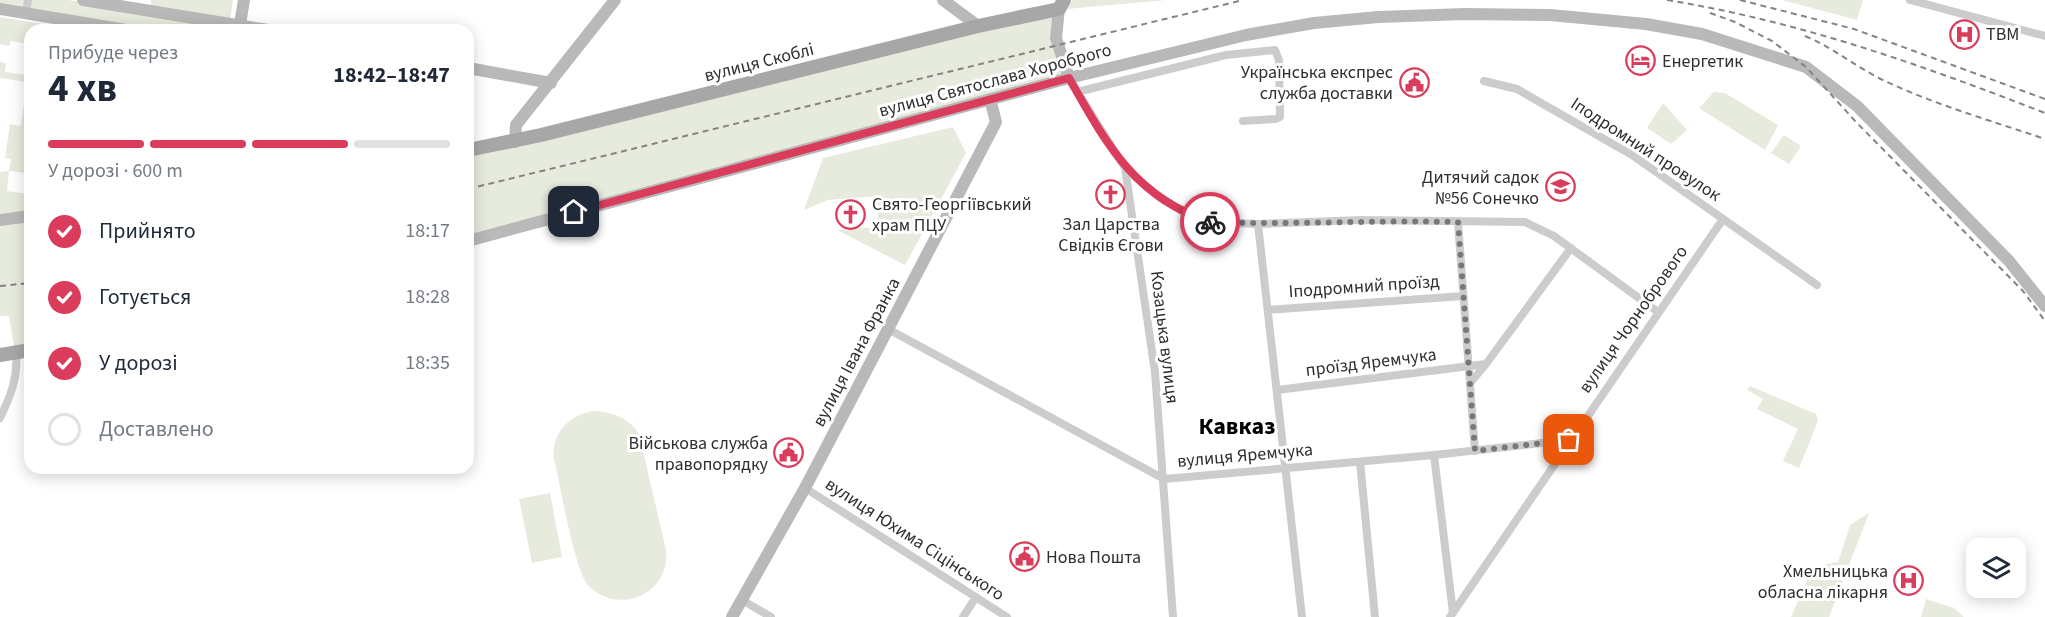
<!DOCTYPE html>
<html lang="uk">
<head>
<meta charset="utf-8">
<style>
  :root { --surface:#fff; --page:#f2f2f3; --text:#1f2937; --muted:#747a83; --line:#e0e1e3; --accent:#da3c5c }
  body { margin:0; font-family:"Source Sans 3",sans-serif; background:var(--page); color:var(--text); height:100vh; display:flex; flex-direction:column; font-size:22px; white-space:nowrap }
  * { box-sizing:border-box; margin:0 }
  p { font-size:20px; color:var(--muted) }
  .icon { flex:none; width:33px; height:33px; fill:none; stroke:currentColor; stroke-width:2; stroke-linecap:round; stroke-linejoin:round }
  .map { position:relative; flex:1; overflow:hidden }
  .drawer { position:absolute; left:24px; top:24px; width:450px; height:450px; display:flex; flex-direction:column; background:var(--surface); border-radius:18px; box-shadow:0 3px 15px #0003 }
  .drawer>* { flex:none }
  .tools { position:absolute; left:1966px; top:538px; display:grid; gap:12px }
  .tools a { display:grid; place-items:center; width:60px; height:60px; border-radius:12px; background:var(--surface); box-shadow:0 3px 15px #0003; font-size:30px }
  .pin { position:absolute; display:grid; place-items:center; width:51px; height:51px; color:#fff; margin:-26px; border-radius:12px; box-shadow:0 3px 9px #0006 }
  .courier { position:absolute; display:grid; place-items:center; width:60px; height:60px; margin:-30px; border:4px solid #da3c5c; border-radius:50%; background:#fff; color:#222; box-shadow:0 2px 8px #0007 }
  .head em { font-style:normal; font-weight:700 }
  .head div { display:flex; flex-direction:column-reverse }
  .head { display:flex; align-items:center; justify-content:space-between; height:102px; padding:0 24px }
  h1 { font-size:39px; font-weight:700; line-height:45px }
  .bar { display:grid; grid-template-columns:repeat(4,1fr); gap:9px 6px; align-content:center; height:72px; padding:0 24px }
  .bar i { height:8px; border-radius:4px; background:var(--line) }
  .bar .current { background:var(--accent) }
  .bar p { grid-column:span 4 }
  ol { padding:0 24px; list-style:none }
  li { display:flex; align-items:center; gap:18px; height:66px }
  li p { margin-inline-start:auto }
  li .icon { padding:6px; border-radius:50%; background:var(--accent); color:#fff; stroke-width:4 }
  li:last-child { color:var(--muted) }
  li i { width:33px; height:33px; border:3px solid var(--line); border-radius:50% }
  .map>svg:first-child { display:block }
  .green { fill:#e6ebdd }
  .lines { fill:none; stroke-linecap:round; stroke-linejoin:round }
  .street { stroke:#ccc; stroke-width:8 }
  .secondary { stroke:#b9b9b9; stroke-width:12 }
  .primary { stroke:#a7a7a7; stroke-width:14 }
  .rail { stroke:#848484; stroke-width:2; stroke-dasharray:6 4.5; stroke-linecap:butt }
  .done { stroke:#787878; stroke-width:6; stroke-dasharray:0 10.8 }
  .route { stroke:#da3c5c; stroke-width:8 }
  .labels { text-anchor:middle; stroke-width:6; stroke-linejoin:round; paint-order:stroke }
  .poi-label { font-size:18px; fill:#2f2f2f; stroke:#fff; text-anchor:start }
  .street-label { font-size:18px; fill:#2f2f2f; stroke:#fff }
  .district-label { font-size:24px; font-weight:bold; fill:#000; stroke:#fff }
</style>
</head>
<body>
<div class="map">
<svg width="2045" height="617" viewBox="0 0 2045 617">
  <rect width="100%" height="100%" fill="#fff"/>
  <path class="green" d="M 0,0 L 68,0 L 232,27 L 232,30 L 141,30 L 0,6 Z
    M 151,0 L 233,0 L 230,20 L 151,7 Z
    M 1073,0 L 1166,0 L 1067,9 Z
    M 1782,0 L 1863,0 L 1857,20 Z
    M 1057,16 L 1064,76 L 468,237 L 468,154 L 916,46 Z
    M 0,17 L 81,30 L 30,30 L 30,44 L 11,41 L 9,46 L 0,44 Z
    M 0,62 L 6,63 L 5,72 L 27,75 L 30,68 L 30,177 L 27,173 L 9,171 L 7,191 L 30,194 L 30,343 L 14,346 L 9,316 L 0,316 L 0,172 L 9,171 L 11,159 L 5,158 L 10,124 L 21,126 L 27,82 L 0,78 Z
    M 1714,92 L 1725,93 L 1778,125 L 1765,150 L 1699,108 Z
    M 1663,103 L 1687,130 L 1671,144 L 1647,128 Z
    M 953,127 L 966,153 L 905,265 L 837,230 L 879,227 L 877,196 L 828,200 L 804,210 L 823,158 Z
    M 1784,135 L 1801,146 L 1789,164 L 1771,153 Z
    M 1750,386 L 1816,414 L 1818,421 L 1799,468 L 1783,461 L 1798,429 L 1757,409 L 1763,399 L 1747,390 Z
    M 594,411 C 613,412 629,418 639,434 L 666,550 C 671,595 616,617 587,584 C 573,563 561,488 554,459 C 551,433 569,415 594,411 Z
    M 550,493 L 562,557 L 532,563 L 519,499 Z
    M 1869,513 L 1829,617 L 1791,617 L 1813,567 L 1838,562 L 1850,525 Z
    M 1926,599 L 1954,608 L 1964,617 L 1921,617 Z"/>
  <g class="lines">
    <path class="street" d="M 1910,0 L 2045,36
      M 26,13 L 28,0
      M 1069,78 L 1125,168 L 1155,372 L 1173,617
      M 1484,81 L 1517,89 L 1632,155 L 1817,285
      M 1077,92 L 1226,55 L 1275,50 L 1279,60 L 1280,117 L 1276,119 L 1243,121
      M 1125,168 L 1159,197 L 1187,214 L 1209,222 L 1258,224 L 1361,220 L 1525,222 L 1554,236 L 1658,312
      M 1458,222 L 1475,451
      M 1258,224 L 1302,617
      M 1268,310 L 1463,296
      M 888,329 L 1164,479 L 1434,455 L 1569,440
      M 1470,383 L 1486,364
      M 1277,390 L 1486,364 L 1571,248
      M 0,418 C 11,395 18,378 16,353
      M 1434,455 L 1453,613
      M 1360,462 L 1375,617
      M 805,488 L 1007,617
      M 742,600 L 771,617
      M 963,617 L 976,597
      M 1450,617 L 1723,219"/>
    <path class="secondary" d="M 83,0 L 268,30
      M 943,0 L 978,26
      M 0,9 L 126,30
      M 1059,9 L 1056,38 L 1069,78
      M 239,30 L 244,0
      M 468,68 L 551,83
      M 515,142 L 516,125 L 615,0
      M 0,220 L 30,216
      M 468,241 L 1069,78 L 1246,35 L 1314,23 L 1378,17 L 1465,14 L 1550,15 L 1646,24 L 1702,34 L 1806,67 L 1857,106 L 2009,261 L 2045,306
      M 732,617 L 805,488 L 996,122 L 990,99"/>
    <path class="primary" d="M 468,150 L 541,135 L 978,26 L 1059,9 L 1064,0
      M 0,355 L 30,350"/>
    <path class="rail" d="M 1667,0 C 1801,22 1919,64 2045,113
      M 1740,0 L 1854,29 L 2045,99
      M 1710,13 L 1735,22 L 1772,41 L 1806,67 L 1856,122 L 2023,291 L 2045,321
      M 1805,36 C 1834,48 1857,68 1885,81 C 1936,105 1992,121 2045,139
      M 468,189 L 1243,0
      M 0,286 L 30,283"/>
  </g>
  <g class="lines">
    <path class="done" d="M 1210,222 C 1292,225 1375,220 1458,222 L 1475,451 L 1569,440"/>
    <path class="route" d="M 574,212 L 1069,78 C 1106,143 1134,197 1210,222"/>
  </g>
  <defs>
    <symbol id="hospital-ring" viewBox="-11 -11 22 22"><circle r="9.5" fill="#fff" stroke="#da3c5c" stroke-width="1.5"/><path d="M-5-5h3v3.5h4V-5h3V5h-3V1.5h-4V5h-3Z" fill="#da3c5c"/></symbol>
    <symbol id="hotel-ring" viewBox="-11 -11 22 22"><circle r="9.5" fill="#fff" stroke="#da3c5c" stroke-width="1.5"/><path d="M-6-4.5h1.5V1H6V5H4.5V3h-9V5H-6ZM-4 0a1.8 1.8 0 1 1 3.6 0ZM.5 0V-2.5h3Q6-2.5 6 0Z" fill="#da3c5c"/></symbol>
    <symbol id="civic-ring" viewBox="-11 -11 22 22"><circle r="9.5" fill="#fff" stroke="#da3c5c" stroke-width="1.5"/><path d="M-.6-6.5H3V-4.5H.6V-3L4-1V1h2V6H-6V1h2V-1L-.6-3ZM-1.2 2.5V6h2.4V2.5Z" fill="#da3c5c"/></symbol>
    <symbol id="school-ring" viewBox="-11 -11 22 22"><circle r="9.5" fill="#fff" stroke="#da3c5c" stroke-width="1.5"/><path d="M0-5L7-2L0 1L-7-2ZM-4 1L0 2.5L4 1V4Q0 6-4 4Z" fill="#da3c5c"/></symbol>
    <symbol id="church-ring" viewBox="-11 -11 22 22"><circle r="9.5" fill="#fff" stroke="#da3c5c" stroke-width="1.5"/><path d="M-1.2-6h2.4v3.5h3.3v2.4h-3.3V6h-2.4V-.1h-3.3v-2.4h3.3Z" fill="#da3c5c"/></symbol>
  </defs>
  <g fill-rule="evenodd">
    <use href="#hospital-ring" x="1948" y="18" width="33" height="33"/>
    <use href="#hotel-ring" x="1624" y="44" width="33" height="33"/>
    <use href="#civic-ring" x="1398" y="66" width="33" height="33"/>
    <use href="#school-ring" x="1544" y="170" width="33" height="33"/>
    <use href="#church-ring" x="1094" y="178" width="33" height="33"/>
    <use href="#church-ring" x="834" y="198" width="33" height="33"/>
    <use href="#civic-ring" x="772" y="436" width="33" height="33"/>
    <use href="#civic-ring" x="1008" y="540" width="33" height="33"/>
    <use href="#hospital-ring" x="1892" y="564" width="33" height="33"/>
  </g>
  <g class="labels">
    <g class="poi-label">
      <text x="1986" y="40">ТВМ</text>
      <text x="1662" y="67">Енергетик</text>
      <text x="1393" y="78" text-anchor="end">Українська експрес<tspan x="1393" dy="21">служба доставки</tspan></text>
      <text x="1539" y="183" text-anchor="end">Дитячий садок<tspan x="1539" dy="21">№56 Сонечко</tspan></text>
      <text x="872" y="210">Свято-Георгіївський<tspan x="872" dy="21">храм ПЦУ</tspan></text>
      <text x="1111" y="230" text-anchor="middle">Зал Царства<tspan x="1111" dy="21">Свідків Єгови</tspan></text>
      <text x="768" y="449" text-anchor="end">Військова служба<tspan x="768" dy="21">правопорядку</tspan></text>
      <text x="1046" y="563">Нова Пошта</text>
      <text x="1888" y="577" text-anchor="end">Хмельницька<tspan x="1888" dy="21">обласна лікарня</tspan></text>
    </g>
    <g class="street-label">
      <text transform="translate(759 62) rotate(-14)" y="6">вулиця Скоблі</text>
      <text transform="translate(995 80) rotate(-15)" y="6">вулиця Святослава Хороброго</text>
      <text transform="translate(1646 149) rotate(33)" y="6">Іподромний провулок</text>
      <text transform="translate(1364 286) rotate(-4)" y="6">Іподромний проїзд</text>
      <text transform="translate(1633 319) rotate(-55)" y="6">вулиця Чорнобрового</text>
      <text transform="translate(1165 337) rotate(83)" y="6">Козацька вулиця</text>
      <text transform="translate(856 352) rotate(-62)" y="6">вулиця Івана Франка</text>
      <text transform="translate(1371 362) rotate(-7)" y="6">проїзд Яремчука</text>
      <text transform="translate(1245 455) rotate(-5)" y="6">вулиця Яремчука</text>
      <text transform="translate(915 539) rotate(33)" y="6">вулиця Юхима Сіцінського</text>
    </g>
    <g class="district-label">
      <text x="1237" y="434">Кавказ</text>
    </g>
  </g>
</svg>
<div class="tools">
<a><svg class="icon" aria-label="layers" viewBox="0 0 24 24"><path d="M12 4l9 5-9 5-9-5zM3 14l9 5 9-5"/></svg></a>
</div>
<div class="pin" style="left:1569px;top:440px;background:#ea580c"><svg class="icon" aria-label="bag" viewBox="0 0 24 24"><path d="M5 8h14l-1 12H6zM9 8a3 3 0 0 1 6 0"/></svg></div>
<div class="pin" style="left:574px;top:212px;background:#1f2937"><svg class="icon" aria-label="home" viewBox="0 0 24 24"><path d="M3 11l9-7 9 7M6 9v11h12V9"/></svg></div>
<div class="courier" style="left:1210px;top:222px"><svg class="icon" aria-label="bike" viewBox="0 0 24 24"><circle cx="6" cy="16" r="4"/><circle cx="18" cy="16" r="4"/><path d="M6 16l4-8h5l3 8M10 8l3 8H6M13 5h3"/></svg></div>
<section class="drawer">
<div class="head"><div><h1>4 хв</h1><p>Прибуде через</p></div><em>18:42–18:47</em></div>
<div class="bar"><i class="current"></i><i class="current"></i><i class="current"></i><i></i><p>У дорозі · 600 m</p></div>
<ol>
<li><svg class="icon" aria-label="check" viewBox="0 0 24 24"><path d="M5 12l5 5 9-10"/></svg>Прийнято<p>18:17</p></li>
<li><svg class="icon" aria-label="check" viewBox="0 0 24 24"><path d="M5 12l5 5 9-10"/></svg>Готується<p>18:28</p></li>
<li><svg class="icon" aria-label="check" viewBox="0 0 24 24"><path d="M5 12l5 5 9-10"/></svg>У дорозі<p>18:35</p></li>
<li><i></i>Доставлено</li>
</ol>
</section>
</div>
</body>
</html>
